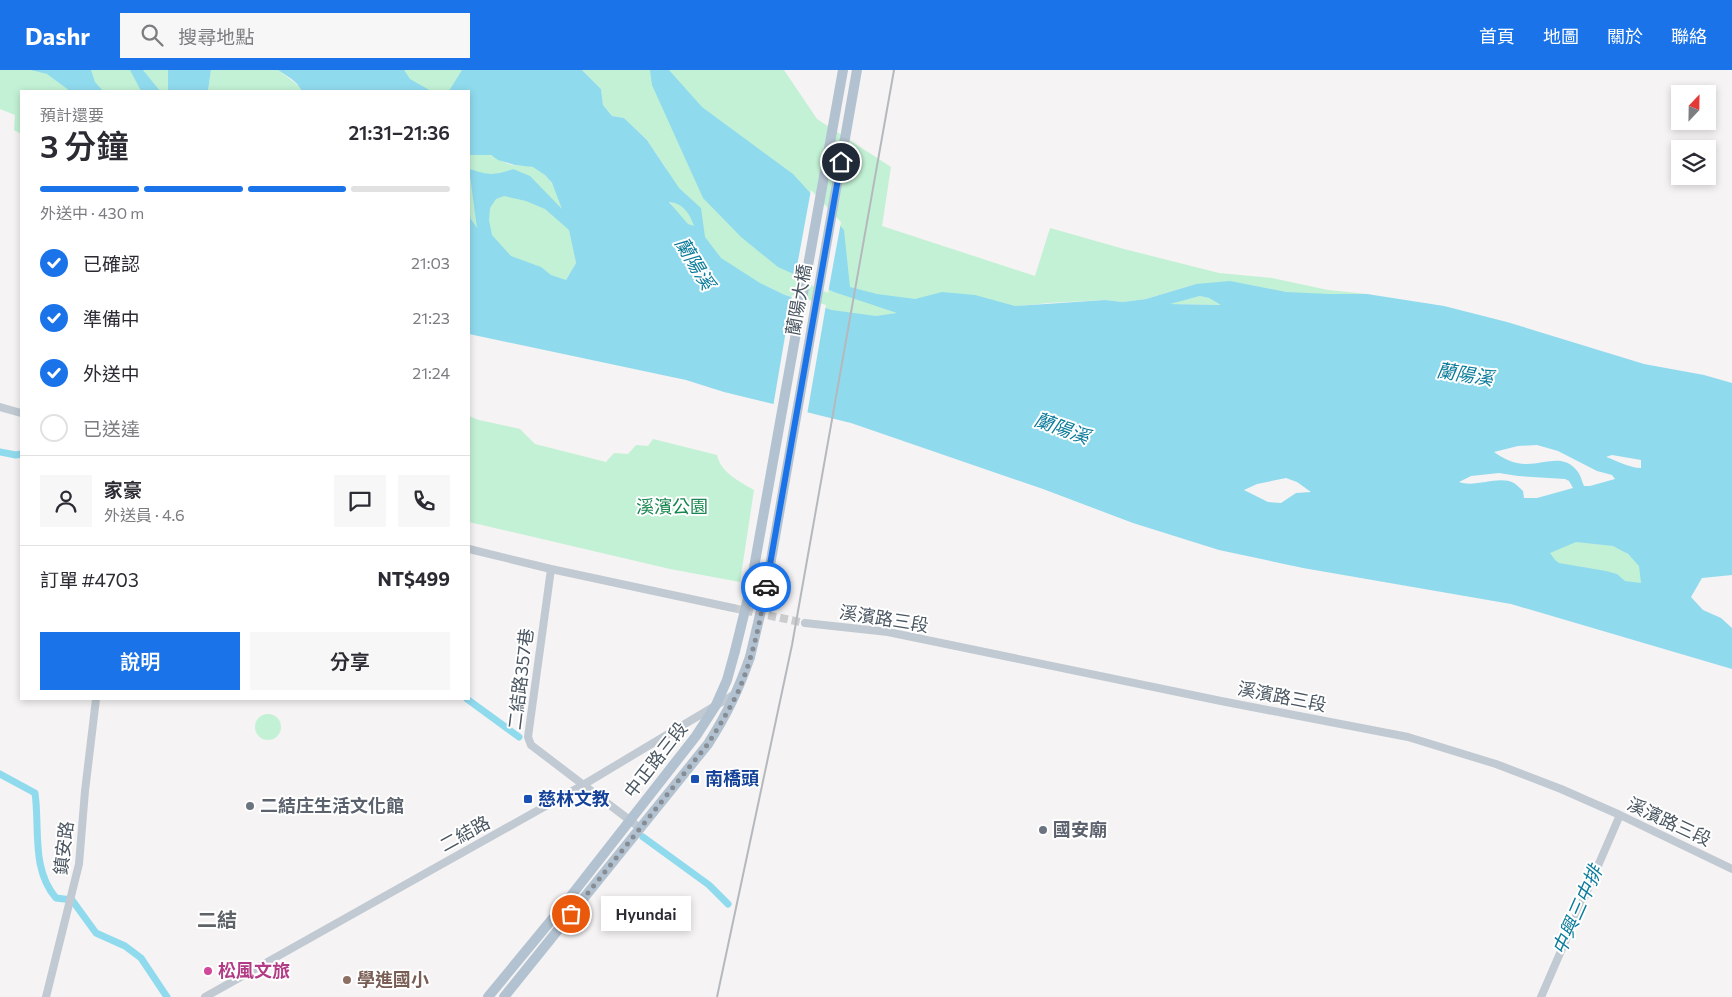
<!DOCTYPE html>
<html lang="zh-TW">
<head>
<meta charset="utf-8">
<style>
  :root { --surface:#fff; --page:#f7f7f7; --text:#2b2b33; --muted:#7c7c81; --line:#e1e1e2; --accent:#1a73e8 }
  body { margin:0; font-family:Commissioner,"Noto Sans TC",sans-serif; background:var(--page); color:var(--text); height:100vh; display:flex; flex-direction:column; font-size:19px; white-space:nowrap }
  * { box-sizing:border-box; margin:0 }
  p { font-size:16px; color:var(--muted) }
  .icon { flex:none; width:28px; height:28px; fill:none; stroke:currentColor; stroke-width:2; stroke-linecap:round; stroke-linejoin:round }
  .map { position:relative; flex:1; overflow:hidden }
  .sheet { position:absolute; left:20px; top:20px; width:450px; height:610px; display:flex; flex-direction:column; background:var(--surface); border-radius:0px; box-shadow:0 2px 8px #0003 }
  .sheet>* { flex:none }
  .needle { width:32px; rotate:22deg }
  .buttons { position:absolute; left:1671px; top:15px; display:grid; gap:10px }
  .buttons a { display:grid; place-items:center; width:45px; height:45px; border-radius:0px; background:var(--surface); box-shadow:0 2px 8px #0003; font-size:25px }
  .pin { position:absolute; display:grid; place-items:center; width:42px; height:42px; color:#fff; margin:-21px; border:2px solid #fff; border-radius:50%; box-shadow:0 1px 5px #0007 }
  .courier { position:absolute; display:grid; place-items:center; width:50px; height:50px; margin:-25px; border:4px solid #1a73e8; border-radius:50%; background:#fff; color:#222; box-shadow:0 1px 6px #0007 }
  .bubble { position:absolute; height:35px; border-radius:0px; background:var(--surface); box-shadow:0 2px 8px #0003; font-size:16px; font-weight:600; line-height:35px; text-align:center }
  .summary em { font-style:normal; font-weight:600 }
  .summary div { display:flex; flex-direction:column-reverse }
  .summary { display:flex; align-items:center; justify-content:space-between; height:85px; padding:0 20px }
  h1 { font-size:32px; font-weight:600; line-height:38px }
  .bar { display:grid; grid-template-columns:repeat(4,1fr); gap:8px 5px; align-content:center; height:60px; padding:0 20px }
  .bar i { height:6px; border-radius:4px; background:var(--line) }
  .bar .on { background:var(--accent) }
  .bar p { grid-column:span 4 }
  .line { display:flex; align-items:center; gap:12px; padding:0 20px; border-top:1px solid var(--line) }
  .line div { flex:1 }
  .round { display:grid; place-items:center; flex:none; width:52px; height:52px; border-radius:0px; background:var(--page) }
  ol { padding:0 20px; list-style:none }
  li { display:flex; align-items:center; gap:15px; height:55px }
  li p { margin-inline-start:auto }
  li .icon { padding:5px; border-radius:50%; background:var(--accent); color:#fff; stroke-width:4 }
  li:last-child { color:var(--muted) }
  li i { width:28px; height:28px; border:2px solid var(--line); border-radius:50% }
  .button { display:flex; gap:10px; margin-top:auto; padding:10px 20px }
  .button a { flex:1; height:58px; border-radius:0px; background:var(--accent); color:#fff; font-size:20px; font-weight:600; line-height:58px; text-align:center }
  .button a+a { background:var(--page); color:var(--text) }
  header { display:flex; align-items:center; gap:30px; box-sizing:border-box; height:70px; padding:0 25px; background:var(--accent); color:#fff }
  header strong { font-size:24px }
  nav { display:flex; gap:28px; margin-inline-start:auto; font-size:18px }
  .search { width:350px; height:45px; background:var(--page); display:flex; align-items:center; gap:12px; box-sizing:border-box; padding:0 18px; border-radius:0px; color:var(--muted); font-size:19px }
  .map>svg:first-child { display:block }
  .green { fill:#c3f1d5 }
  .water { fill:#90daee; fill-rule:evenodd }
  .pier { fill:#f5f3f3 }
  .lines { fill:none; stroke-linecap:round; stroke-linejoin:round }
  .canal { stroke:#90daee; stroke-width:7 }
  .minor-tunnel { stroke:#caccce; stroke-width:8; stroke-dasharray:8 4; stroke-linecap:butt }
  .minor { stroke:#c1cad2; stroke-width:8 }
  .major { stroke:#b3c2d1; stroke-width:10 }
  .rail { stroke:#b5b8bd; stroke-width:2 }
  .major-bridge { stroke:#b3c2d1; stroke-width:10 }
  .done { stroke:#868d94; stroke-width:5; stroke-dasharray:0 9 }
  .route { stroke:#1a73e8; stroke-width:6 }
  .transit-dot { fill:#1a4fb4; stroke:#fff; stroke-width:2 }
  .worship-dot { fill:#6b7280; stroke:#fff; stroke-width:2 }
  .hotel-dot { fill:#d1479c; stroke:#fff; stroke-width:2 }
  .education-dot { fill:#8d6e63; stroke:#fff; stroke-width:2 }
  .labels { text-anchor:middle; stroke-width:4; stroke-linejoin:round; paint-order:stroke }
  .street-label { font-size:18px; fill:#4a5661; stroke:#fff }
  .park-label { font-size:18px; fill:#17864f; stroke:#fff }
  .transit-label { font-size:18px; font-weight:bold; fill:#164399; stroke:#fff; text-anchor:start }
  .worship-label { font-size:18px; font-weight:bold; fill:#5b616d; stroke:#fff; text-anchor:start }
  .hotel-label { font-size:18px; font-weight:bold; fill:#b23c85; stroke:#fff; text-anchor:start }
  .education-label { font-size:18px; font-weight:bold; fill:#785e54; stroke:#fff; text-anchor:start }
  .water-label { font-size:19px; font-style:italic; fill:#0c7c9b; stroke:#fff }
  .quarter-label { font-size:20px; font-weight:bold; fill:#5f6368; stroke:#fff }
</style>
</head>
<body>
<header>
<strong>Dashr</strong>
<div class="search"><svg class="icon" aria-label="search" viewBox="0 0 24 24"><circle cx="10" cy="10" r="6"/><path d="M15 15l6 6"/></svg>搜尋地點</div>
<nav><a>首頁</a><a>地圖</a><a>關於</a><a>聯絡</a></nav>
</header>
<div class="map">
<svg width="1732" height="927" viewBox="0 0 1732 927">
  <rect width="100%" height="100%" fill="#f5f3f3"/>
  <path class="green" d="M 0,0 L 168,0 L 168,21 L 21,21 L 21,64 L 14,60 L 15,45 L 0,39 Z
    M 211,0 L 278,0 L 299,16 L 312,21 L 208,21 Z
    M 388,0 L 494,0 L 469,21 L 400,21 Z
    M 582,0 L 784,0 L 817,49 L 891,97 L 882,156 L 1035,206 L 1050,158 L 1124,179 L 1219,203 L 1272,208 L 1328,220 L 1367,224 L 1331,231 L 1196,214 L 1146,229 L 1123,232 L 1105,230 L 1048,233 L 869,252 L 785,225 L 759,213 L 722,190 L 679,145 L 669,131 L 666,98 L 647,70 L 624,48 L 612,46 L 603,35 L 601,19 Z
    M 469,85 C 475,85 486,83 492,86 C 500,90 504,93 513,95 C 519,96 527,95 533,97 C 562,107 571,167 576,193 L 566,210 L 554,215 C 528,200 476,174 469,142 C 466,125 469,102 469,85 Z
    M 1200,226 L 1209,228 L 1222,235 L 1167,234 Z
    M 469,346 L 479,350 L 520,359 L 535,374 L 606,392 L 614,383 L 628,384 L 636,375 L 648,376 L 653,369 L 717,385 C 721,403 739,411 754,420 L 740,512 L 670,499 L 469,452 Z
    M 1559,468 C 1573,470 1603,472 1614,476 C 1636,485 1650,510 1663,527 L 1422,484 Z
    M255 657a13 13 0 1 1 26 0a13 13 0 1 1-26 0Z"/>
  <path class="water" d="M 31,0 L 91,0 L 95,12 L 103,21 L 70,21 L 47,4 Z
    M 130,0 L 143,0 L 160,21 L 141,21 Z
    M 168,0 L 211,0 L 208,21 L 168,21 Z
    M 278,0 L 404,0 L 410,9 L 431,21 L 302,21 C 297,11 287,6 278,0 Z
    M 462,0 L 582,0 L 601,19 L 603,35 L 612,46 L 624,48 L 647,70 L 679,118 L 701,138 L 705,167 L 721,188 L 760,213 L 785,225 L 832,240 L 876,246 L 897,243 L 834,222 L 778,197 L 741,167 L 703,128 L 652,15 L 650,0 L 669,0 L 702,37 L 793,104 L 844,160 L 850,217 L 877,224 L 915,229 L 942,222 L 975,225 L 1015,236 L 1105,230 L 1123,232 L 1146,229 L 1196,214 L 1230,211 L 1286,222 L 1329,224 L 1367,224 L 1444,236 L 1507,252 L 1644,294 L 1704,305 L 1732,313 L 1732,505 L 1702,508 L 1691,527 L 1703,540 L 1721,548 L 1732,558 L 1732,599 L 1511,534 L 1303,498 L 1219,480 L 1133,453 L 1043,419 L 851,353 L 724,322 L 686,310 L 469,264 L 469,140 L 471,149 L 477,158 L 469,99 C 489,105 493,106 513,99 L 530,106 L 562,139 L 552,113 L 545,105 L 533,97 L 515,95 L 498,90 L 491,85 L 469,85 L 469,21 L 449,21 ZM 504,126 L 526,131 L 545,139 L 569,160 L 576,193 L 566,210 L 551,205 L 541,197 L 511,186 L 492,165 L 489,150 L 490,138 L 496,129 ZM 669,132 C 683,133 690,144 694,156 L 688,154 ZM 1200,226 L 1209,228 L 1221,235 L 1170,234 ZM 1537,375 L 1558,381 L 1597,401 L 1612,405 L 1615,409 L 1590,416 L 1584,416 C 1582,412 1581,406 1578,402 C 1564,383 1546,394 1527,394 C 1514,394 1504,389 1494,382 L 1518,376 ZM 1612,385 L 1641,390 L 1641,398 C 1629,398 1618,391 1606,387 ZM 1499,403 L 1518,406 L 1565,409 L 1569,411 L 1573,418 L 1537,428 L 1524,428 L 1523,421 C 1520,418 1517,415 1514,413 C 1499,405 1475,418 1459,412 L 1471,406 ZM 1286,408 L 1297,412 L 1311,422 L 1296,423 L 1281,433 L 1268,432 L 1244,420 L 1257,414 ZM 1576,472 L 1613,476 L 1628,484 L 1639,496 L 1641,513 L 1625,511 L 1617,504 L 1606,501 L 1559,493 L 1555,490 L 1550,483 Z"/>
  <path class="pier" d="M 811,120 L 841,152 L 828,223 L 795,207 Z
    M 792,225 L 826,235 L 807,345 L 773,337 Z"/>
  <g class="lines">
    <path class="canal" d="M 0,382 L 16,385 L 21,384
      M 467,629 L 519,667
      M 0,704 L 35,723 C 40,758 31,799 56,828 L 72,830 L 96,863 L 125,876 L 141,888 L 167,927
      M 643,767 L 709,815 L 728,834"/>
    <path class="minor-tunnel" d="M 733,538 L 805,553"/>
    <path class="minor" d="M 0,337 L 21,343
      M 469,479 L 551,499 L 733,538
      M 551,499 L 528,667 L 531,675 L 640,758
      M 805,553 L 888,562 L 1221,631 L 1408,667 L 1496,694 L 1561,719 L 1620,745 L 1732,799
      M 46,927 L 79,794 L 85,721 L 96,629
      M 205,927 L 583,715 L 735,624
      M 1541,927 L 1620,745"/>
    <path class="major" d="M 750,520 L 843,0
      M 765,524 L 857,0
      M 488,927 L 563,836 L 696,666 L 716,635 L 727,610 L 735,581
      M 504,927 L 708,674 C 727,644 738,621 750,587"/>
    <path class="rail" d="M 717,927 L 792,575 L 894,0"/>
    <path class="major-bridge" d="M 735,581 L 750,520
      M 750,587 L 765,524"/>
  </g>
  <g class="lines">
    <path class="done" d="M 571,844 L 708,674 C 718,658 728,642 737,624 C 752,591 760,553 766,517"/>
    <path class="route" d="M 766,517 L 841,92"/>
  </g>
  <g class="transit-dot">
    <rect x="690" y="704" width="10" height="10" rx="2.5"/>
    <rect x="523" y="724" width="10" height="10" rx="2.5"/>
  </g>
  <g class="worship-dot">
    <circle cx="250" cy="736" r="5"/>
    <circle cx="1043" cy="760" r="5"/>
  </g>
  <circle class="hotel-dot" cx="208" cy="901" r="5"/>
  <circle class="education-dot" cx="347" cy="910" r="5"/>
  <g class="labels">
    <g class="street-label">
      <text transform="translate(799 230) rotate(-80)" y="6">蘭陽大橋</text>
      <text transform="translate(884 549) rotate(9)" y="6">溪濱路三段</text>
      <text transform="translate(521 609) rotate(-83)" y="6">二結路357巷</text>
      <text transform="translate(1282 627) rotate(11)" y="6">溪濱路三段</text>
      <text transform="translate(656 690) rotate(-52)" y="6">中正路三段</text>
      <text transform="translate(1669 752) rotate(25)" y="6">溪濱路三段</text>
      <text transform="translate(465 764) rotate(-29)" y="6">二結路</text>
      <text transform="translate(64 778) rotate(-83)" y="6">鎮安路</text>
    </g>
    <g class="park-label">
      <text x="672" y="443">溪濱公園</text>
    </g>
    <g class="transit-label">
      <text x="705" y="715">南橋頭</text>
      <text x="538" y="735">慈林文教</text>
    </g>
    <g class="worship-label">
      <text x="260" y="742">二結庄生活文化館</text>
      <text x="1053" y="766">國安廟</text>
    </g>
    <g class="hotel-label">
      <text x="218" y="907">松風文旅</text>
    </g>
    <g class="education-label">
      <text x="357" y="916">學進國小</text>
    </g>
    <g class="water-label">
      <text transform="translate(695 193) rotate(59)" y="7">蘭陽溪</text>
      <text transform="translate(1465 304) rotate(9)" y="7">蘭陽溪</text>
      <text transform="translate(1062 358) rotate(20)" y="7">蘭陽溪</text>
      <text transform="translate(1577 840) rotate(-66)" y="7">中興三中排</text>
    </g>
    <g class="quarter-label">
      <text x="217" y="857">二結</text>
    </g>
  </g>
</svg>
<div class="buttons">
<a><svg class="needle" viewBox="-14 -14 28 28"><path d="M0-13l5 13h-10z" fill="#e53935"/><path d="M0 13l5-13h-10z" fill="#7c7c81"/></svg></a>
<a><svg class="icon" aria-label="layers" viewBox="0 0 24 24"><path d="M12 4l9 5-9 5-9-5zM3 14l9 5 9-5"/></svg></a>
</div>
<div class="pin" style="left:571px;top:844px;background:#ea580c"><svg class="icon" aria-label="bag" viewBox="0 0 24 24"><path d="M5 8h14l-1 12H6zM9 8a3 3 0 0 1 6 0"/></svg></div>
<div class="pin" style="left:841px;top:92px;background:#1f2937"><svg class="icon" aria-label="home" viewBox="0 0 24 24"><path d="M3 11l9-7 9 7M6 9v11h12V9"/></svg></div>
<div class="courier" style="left:766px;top:517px"><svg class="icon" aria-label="car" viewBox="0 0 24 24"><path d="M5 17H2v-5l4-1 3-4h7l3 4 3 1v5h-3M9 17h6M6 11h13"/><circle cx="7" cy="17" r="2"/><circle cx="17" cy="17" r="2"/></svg></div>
<div class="bubble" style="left:601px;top:826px;width:90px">Hyundai</div>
<section class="sheet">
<div class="summary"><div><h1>3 分鐘</h1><p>預計還要</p></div><em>21:31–21:36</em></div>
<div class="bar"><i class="on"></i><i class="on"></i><i class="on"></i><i></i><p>外送中 · 430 m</p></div>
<ol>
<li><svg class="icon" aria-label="check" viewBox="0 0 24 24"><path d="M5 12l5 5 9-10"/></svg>已確認<p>21:03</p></li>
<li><svg class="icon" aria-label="check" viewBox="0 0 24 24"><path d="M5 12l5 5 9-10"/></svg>準備中<p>21:23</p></li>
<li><svg class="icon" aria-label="check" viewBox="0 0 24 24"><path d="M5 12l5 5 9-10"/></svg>外送中<p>21:24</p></li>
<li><i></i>已送達</li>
</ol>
<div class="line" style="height:90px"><a class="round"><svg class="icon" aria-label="person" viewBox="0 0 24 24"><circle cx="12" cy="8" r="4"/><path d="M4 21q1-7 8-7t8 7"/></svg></a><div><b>家豪</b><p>外送員 · 4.6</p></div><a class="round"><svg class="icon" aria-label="chat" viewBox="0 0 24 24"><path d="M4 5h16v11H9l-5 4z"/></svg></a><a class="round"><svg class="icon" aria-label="phone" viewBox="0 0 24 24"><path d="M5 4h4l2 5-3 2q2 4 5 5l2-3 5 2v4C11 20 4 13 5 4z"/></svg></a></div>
<div class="line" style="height:65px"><div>訂單 #4703</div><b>NT$499</b></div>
<div class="button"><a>說明</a><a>分享</a></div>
</section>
</div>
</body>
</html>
